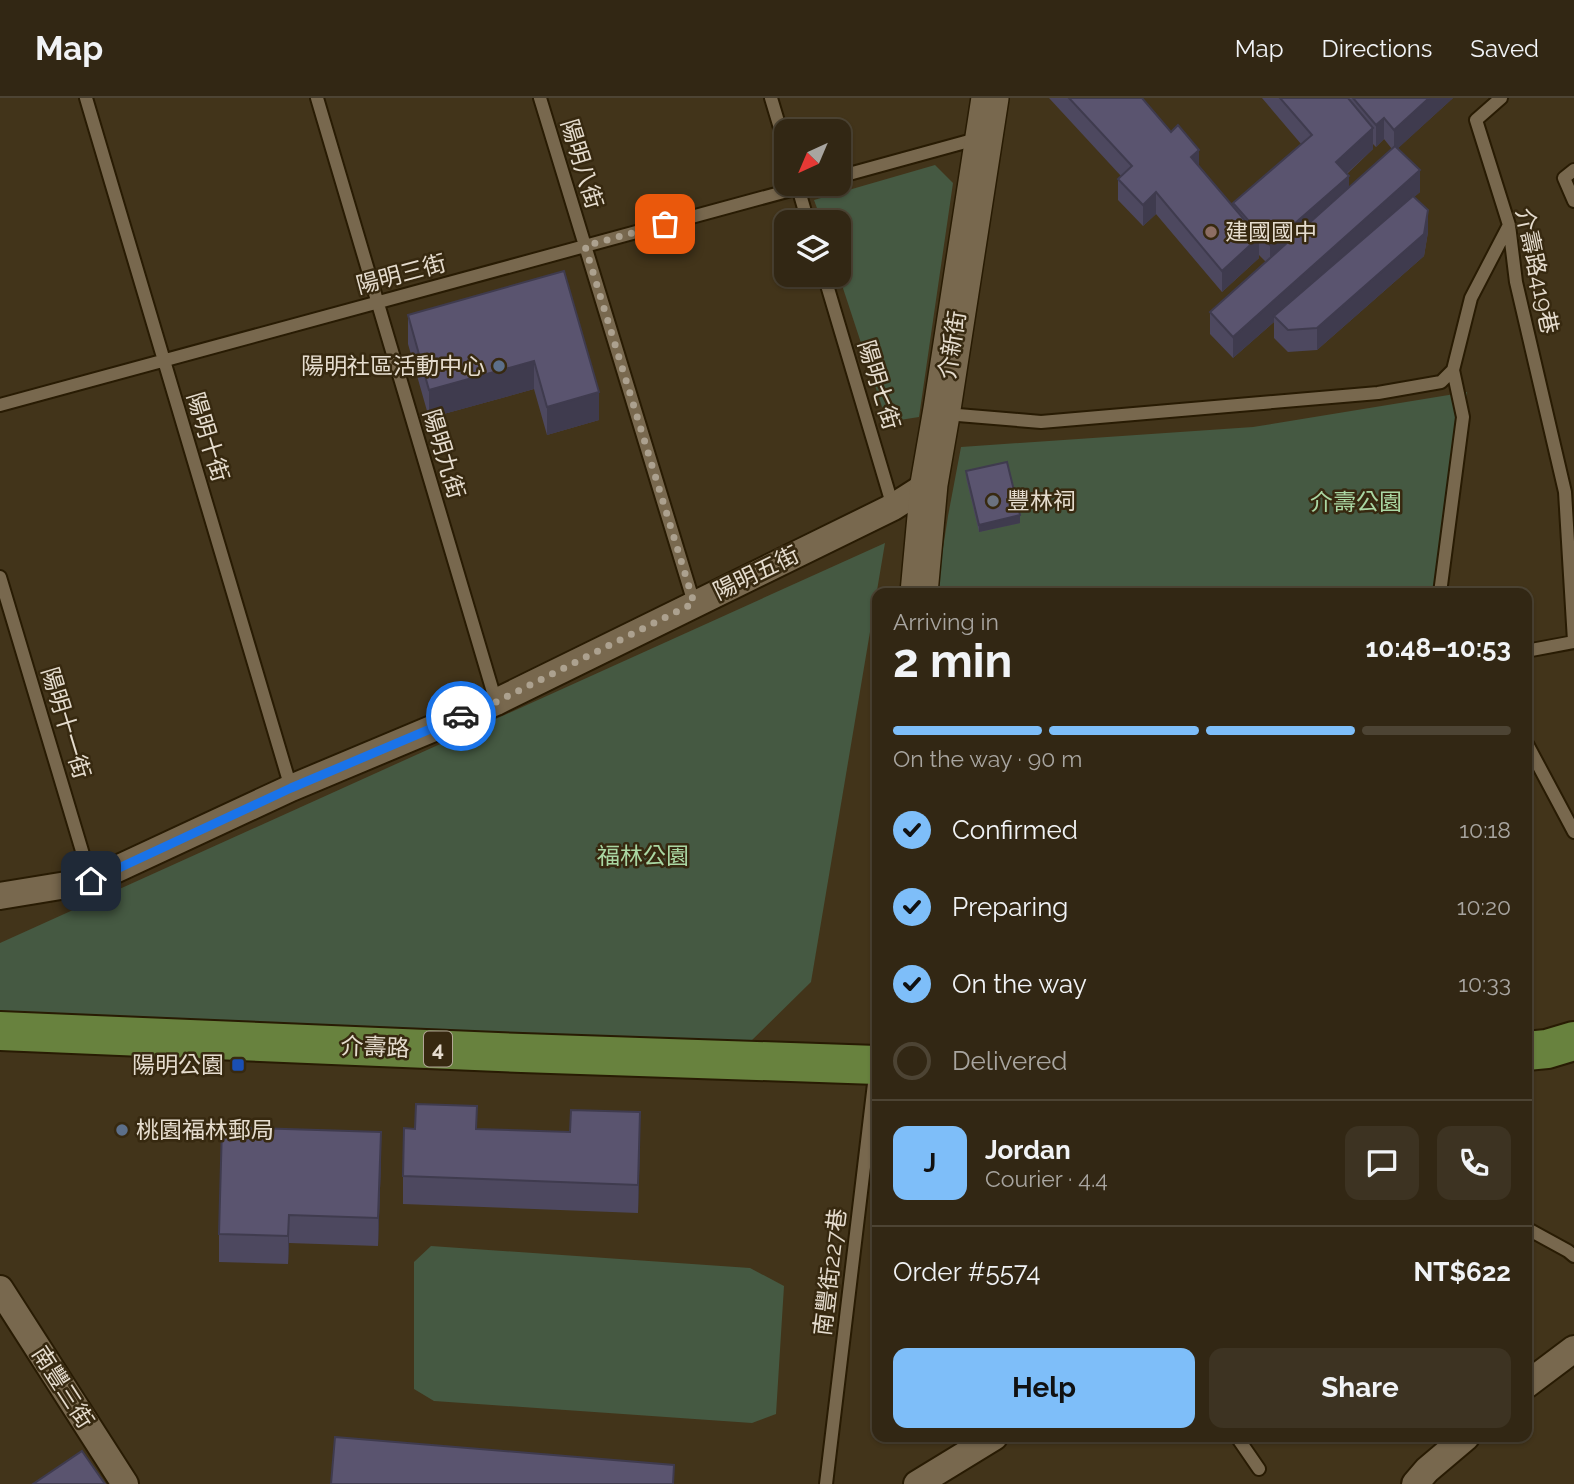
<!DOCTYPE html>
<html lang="en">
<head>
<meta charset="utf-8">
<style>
  :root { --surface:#322714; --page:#3d3322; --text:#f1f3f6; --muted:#a8a5a0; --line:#4d4434; --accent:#7ebef9 }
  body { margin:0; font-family:Raleway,"Noto Sans TC",sans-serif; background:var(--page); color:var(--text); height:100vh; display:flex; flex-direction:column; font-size:26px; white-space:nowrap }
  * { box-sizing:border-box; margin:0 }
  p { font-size:23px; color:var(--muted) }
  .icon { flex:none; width:38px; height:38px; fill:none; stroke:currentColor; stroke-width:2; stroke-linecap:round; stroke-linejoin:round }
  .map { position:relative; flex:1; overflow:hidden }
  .sheet { position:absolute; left:872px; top:490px; width:660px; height:854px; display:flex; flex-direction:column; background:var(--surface); border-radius:14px; box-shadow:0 2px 5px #0004,0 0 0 2px var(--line) }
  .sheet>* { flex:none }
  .needle { width:46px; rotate:224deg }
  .tools { position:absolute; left:774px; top:21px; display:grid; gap:14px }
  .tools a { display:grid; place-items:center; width:77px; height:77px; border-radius:14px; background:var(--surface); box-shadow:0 2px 5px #0004,0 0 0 2px var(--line); font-size:35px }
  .pin { position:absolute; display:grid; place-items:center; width:60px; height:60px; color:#fff; margin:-30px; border-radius:14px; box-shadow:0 4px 10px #0006 }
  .courier { position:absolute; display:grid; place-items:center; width:70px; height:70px; margin:-35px; border:5px solid #1a73e8; border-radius:50%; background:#fff; color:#222; box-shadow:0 2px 9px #0007 }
  .overview em { font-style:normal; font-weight:700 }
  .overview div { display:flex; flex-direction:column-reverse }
  .overview { display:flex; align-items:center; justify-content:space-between; height:119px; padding:0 21px }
  h1 { font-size:46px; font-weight:700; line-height:52px }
  .bar { display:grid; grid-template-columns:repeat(4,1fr); gap:10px 7px; align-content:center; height:84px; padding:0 21px }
  .bar i { height:9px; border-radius:5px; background:var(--line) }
  .bar .on { background:var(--accent) }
  .bar p { grid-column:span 4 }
  .line { display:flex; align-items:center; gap:18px; padding:0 21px; border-top:2px solid var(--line) }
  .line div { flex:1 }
  .round { display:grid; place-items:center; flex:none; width:74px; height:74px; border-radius:14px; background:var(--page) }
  ol { padding:0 21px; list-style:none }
  li { display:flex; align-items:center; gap:21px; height:77px }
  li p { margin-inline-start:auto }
  li .icon { padding:7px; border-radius:50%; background:var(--accent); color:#111; stroke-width:4 }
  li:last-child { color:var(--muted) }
  li i { width:38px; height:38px; border:4px solid var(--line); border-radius:50% }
  .cta { display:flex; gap:14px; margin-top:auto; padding:14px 21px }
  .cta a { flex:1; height:80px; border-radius:14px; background:var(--accent); color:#111; font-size:28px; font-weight:700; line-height:80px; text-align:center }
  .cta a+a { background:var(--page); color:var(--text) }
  header { display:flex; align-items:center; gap:42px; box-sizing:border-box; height:98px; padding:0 35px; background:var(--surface); border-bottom:2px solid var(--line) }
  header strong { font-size:33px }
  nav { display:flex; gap:38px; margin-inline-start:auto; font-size:24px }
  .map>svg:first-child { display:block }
  .green { fill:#455942 }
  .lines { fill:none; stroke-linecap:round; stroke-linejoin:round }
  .lane-casing { stroke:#281b03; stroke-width:16 }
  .street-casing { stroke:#281b03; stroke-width:30 }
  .secondary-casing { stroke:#281b03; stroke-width:40 }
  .primary-casing { stroke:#281b03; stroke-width:42 }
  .lane { stroke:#78684e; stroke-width:12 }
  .street { stroke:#78684e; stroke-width:26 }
  .secondary { stroke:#78684e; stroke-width:37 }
  .primary { stroke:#68823e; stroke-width:38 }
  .wall { fill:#4d485f; fill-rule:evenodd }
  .shaded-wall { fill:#3f3b4e }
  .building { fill:#5a546f; stroke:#3f3b4e; stroke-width:2 }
  .done { stroke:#aca18f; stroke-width:7; stroke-dasharray:0 12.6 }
  .route { stroke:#1a73e8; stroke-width:9 }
  .education-dot { fill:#8d6e63; stroke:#372910; stroke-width:2.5 }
  .service-dot { fill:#5c6f8a; stroke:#372910; stroke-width:2.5 }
  .worship-dot { fill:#6b7280; stroke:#372910; stroke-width:2.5 }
  .transit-dot { fill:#1a4fb4; stroke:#372910; stroke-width:2.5 }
  .labels { text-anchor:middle; stroke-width:5; stroke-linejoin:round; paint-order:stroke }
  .shield { fill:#372910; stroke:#b1a695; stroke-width:2 }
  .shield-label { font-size:21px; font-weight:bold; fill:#e5dcce }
  .street-label { font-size:23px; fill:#e5dcce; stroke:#372910 }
  .poi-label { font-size:23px; fill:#e5dcce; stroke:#372910; text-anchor:start }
  .park-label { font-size:23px; fill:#aad7a3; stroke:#372910 }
</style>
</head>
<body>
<header>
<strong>Map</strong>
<nav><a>Map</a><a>Directions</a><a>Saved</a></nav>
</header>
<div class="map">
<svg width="1574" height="1386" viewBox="0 0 1574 1386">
  <rect width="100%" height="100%" fill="#42341a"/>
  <path class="green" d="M 935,67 L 953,85 L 919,319 L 887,324 L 838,175 L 838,124 L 822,124 L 814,102 Z
    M 1467,294 L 1434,495 L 936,495 L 948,418 L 961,349 L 1253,329 Z
    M 885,445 L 811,884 L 748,946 L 0,927 L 0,845 Z
    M 431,1148 L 750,1170 L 784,1188 L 776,1316 L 752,1325 L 434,1303 L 414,1291 L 414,1164 Z"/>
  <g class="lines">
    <defs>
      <path id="lane" d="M 86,0 L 291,690
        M 317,0 L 496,604
        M 540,0 L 694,505
        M 771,0 L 786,50
        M 1501,0 L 1476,22 L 1509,127 L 1516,184 L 1565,394 L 1574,543
        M 1574,72 L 1564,80 L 1574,103
        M 838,79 L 980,40
        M 797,86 L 808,124
        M 824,177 L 893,409
        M 0,307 L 813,86
        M 947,313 L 958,317 L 1041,324 L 1378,295 L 1441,284 L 1453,272 L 1471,200 L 1509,127
        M 0,479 L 91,783
        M 1440,495 L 1463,319 L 1453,272
        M 1526,553 L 1574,544
        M 1526,644 L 1574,734
        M 1526,1130 L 1568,1153 L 1574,1158
        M 1237,1339 L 1259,1371
        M 826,1386 L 876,969"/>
      <path id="street" d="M 0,798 L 91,783 L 291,690 L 496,604 L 893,409 L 929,386
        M 0,1191 L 125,1386
        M 1526,1287 L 1574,1251
        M 917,1386 L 994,1339
        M 1415,1386 L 1427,1372 L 1466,1339"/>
      <path id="secondary" d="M 919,495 L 929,386 L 942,311 L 990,0"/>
      <path id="primary" d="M 0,933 L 522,955 L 877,967
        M 1526,953 L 1547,951 L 1574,943"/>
    </defs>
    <use href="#lane" class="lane-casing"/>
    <use href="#street" class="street-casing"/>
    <use href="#secondary" class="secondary-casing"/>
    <use href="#primary" class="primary-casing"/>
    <use href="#lane" class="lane"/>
    <use href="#street" class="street"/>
    <use href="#secondary" class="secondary"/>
    <use href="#primary" class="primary"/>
  </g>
  <path class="wall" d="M 1049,0 L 1142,0 L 1233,108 L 1233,105 L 1301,46 L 1262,0 L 1453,0 L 1398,50 L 1420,94 L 1414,99 L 1428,134 L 1424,158 L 1317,252 L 1288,254 L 1274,240 L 1274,224 L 1233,260 L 1210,236 L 1210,214 L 1266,164 L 1259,157 L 1259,160 L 1222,194 L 1156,116 L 1143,128 L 1118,102 L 1118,81 L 1121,78 ZM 1384,41 L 1392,51 L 1349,90 L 1347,76 L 1373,51 L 1373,46 L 1376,49 Z
    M 564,173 L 599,322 L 547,337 L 534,291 L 429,320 L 408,246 L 408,217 Z
    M 966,373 L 1020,425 L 979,434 L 966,380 Z
    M 477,1031 L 640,1042 L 638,1115 L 403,1106 L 403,1078 Z
    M 381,1062 L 378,1148 L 289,1145 L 288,1166 L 219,1164 L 219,1136 Z"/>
  <path class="shaded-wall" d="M 1429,0 L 1453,0 L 1394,54 L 1394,32 Z
    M 1384,20 L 1384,41 L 1376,49 L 1376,27 Z
    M 1373,30 L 1373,51 L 1336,85 L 1336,64 Z
    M 1199,52 L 1199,73 L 1191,59 Z
    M 1420,72 L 1420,94 L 1277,221 L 1274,218 L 1274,224 L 1233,260 L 1233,239 Z
    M 1349,78 L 1349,100 L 1270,169 L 1270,147 Z
    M 1156,94 L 1156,116 L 1143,128 L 1143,107 Z
    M 1428,112 L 1428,134 L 1424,158 L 1317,252 L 1317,230 Z
    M 1259,139 L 1259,160 L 1222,194 L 1222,173 Z
    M 534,263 L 534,291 L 429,320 L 429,292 Z
    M 599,294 L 599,322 L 547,337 L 547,309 Z
    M 1020,417 L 1020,425 L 979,434 L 979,427 Z
    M 640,1014 L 640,1042 L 638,1115 L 638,1087 Z
    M 381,1034 L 381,1062 L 378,1148 L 378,1120 Z
    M 289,1117 L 289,1145 L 288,1166 L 288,1138 Z"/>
  <path class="building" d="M 1069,0 L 1142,0 L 1171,34 L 1178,27 L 1199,52 L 1191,59 L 1259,139 L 1222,173 L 1156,94 L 1143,107 L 1118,81 L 1132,68 Z
    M 1280,0 L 1348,0 L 1373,30 L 1336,64 L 1349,78 L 1270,147 L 1233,105 L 1312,37 Z
    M 1353,0 L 1429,0 L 1394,32 L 1384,20 L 1376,27 Z
    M 1395,48 L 1420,72 L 1233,239 L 1210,214 Z
    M 1413,98 L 1428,112 L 1424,136 L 1317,230 L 1288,232 L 1274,218 Z
    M 564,173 L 599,294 L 547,309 L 534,263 L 429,292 L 408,217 Z
    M 1007,364 L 1020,417 L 979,427 L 966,373 Z
    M 416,1006 L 477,1008 L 476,1031 L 570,1034 L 571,1012 L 640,1014 L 638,1087 L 403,1078 L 404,1030 L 415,1031 Z
    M 222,1029 L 381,1034 L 378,1120 L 289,1117 L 288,1138 L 219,1136 Z
    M 335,1339 L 674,1367 L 673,1386 L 331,1386 Z
    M 82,1353 L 105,1386 L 33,1386 Z"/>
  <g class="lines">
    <path class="done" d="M 461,618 L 496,604 L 694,505 L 585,148 L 665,126"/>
    <path class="route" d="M 91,783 L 291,690 L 461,618"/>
  </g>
  <circle class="education-dot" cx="1211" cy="134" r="7"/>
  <g class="service-dot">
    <circle cx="499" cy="268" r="7"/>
    <circle cx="122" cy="1032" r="7"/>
  </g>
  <circle class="worship-dot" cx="993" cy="403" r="7"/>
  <rect class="transit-dot" x="231" y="960" width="14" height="14" rx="3.5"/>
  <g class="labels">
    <rect class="shield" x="424" y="933.5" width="28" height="35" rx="5"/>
    <g class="shield-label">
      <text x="438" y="958">4</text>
    </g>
    <g class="street-label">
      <text transform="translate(582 66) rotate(73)" y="8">陽明八街</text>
      <text transform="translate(1537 173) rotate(78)" y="8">介壽路419巷</text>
      <text transform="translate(401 176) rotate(-15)" y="8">陽明三街</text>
      <text transform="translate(952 247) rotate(-81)" y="8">介新街</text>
      <text transform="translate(879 287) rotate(73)" y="8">陽明七街</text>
      <text transform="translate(208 339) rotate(73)" y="8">陽明十街</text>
      <text transform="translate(444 356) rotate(73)" y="8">陽明九街</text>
      <text transform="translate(756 475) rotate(-26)" y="8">陽明五街</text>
      <text transform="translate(66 625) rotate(73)" y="8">陽明十一街</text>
      <text transform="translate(375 949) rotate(2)" y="8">介壽路</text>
      <text transform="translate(830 1174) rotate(-83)" y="8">南豐街227巷</text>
      <text transform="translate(63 1289) rotate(57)" y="8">南豐三街</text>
    </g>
    <g class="poi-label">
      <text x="1225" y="142">建國國中</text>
      <text x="485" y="276" text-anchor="end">陽明社區活動中心</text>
      <text x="1007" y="411">豐林祠</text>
      <text x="224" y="975" text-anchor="end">陽明公園</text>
      <text x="136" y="1040">桃園福林郵局</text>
    </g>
    <g class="park-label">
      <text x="1356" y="412">介壽公園</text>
      <text x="643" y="766">福林公園</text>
    </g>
  </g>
</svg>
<div class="tools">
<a><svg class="needle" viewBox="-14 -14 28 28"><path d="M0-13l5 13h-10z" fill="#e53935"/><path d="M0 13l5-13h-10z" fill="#a8a5a0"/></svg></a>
<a><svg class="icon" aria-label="layers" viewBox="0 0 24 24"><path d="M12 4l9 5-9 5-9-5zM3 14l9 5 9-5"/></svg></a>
</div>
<div class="pin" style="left:665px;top:126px;background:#ea580c"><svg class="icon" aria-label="bag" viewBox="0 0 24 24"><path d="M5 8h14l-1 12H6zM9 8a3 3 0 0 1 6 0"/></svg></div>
<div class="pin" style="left:91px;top:783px;background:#1f2937"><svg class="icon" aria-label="home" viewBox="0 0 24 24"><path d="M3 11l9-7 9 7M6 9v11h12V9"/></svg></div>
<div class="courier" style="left:461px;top:618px"><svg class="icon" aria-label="car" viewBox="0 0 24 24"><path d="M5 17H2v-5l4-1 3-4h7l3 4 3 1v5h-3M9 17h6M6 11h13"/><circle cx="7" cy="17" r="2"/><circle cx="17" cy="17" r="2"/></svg></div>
<section class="sheet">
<div class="overview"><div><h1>2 min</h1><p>Arriving in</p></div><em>10:48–10:53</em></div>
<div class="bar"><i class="on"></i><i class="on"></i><i class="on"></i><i></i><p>On the way · 90 m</p></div>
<ol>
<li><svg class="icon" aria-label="check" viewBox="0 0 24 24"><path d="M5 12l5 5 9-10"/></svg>Confirmed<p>10:18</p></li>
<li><svg class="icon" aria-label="check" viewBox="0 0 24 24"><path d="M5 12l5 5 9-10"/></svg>Preparing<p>10:20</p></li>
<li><svg class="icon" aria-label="check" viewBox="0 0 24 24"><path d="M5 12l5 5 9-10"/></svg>On the way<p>10:33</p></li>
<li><i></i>Delivered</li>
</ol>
<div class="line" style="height:126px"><b class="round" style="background:var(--accent);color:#111">J</b><div><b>Jordan</b><p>Courier · 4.4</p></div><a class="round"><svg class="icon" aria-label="chat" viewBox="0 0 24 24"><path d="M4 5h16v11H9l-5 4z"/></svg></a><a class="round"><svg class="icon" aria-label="phone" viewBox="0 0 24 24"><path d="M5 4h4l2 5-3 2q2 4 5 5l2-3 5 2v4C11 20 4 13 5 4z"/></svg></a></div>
<div class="line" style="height:91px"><div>Order #5574</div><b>NT$622</b></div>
<div class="cta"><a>Help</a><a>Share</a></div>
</section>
</div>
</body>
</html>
